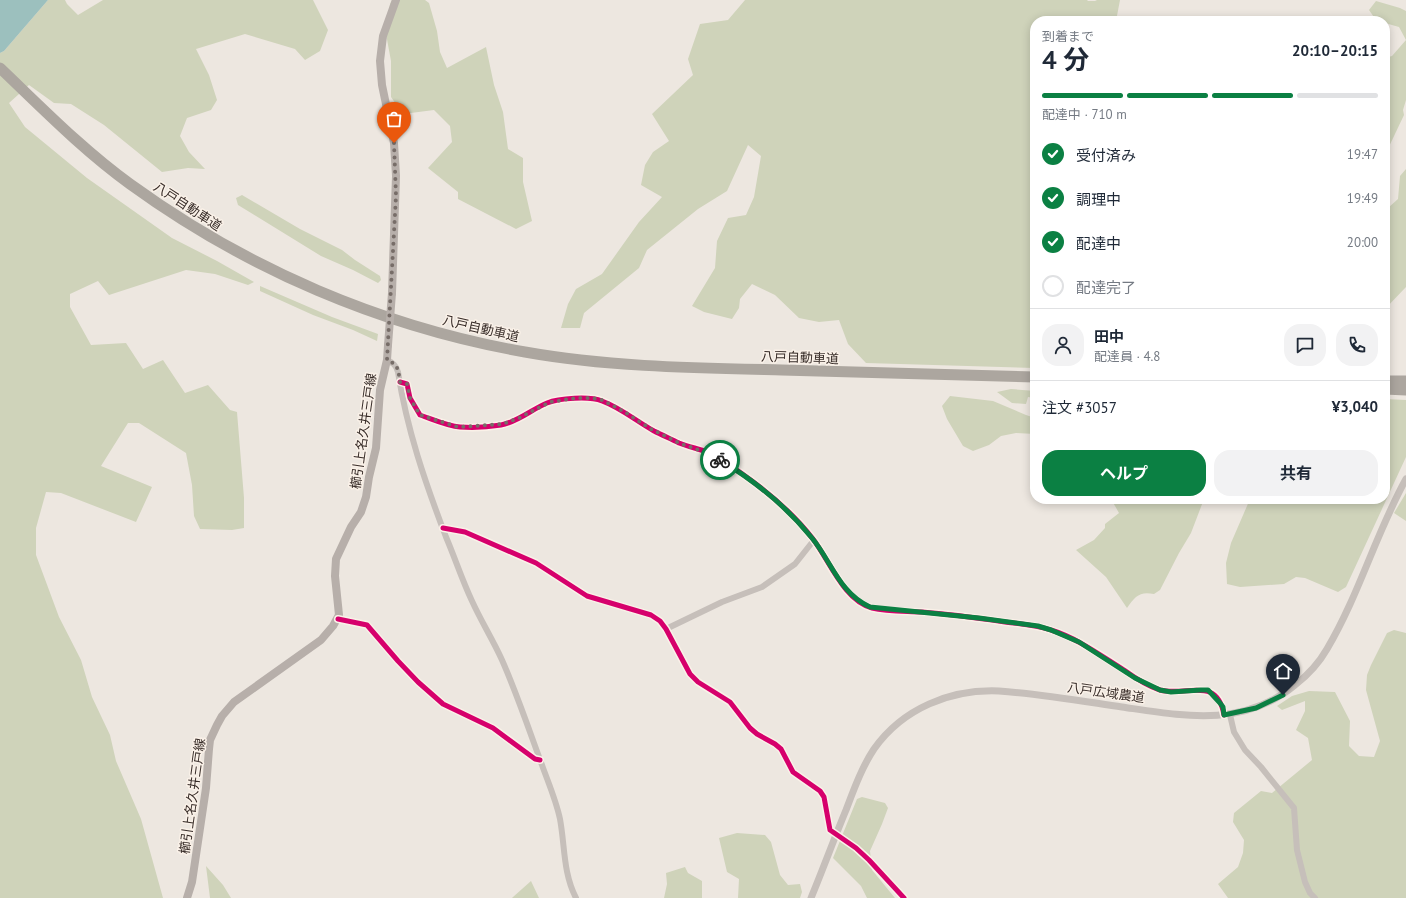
<!DOCTYPE html>
<html lang="ja">
<head>
<meta charset="utf-8">
<style>
  :root { --surface:#fff; --page:#f2f2f3; --text:#1f2937; --muted:#747a83; --line:#e0e1e3; --accent:#0b8043 }
  body { margin:0; font-family:"PT Sans","Noto Sans JP",sans-serif; background:var(--page); color:var(--text); height:100vh; display:flex; flex-direction:column; font-size:15px; white-space:nowrap }
  * { box-sizing:border-box; margin:0 }
  p { font-size:13px; color:var(--muted) }
  .icon { flex:none; width:22px; height:22px; fill:none; stroke:currentColor; stroke-width:2; stroke-linecap:round; stroke-linejoin:round }
  .map { position:relative; flex:1; overflow:hidden }
  .side { position:absolute; left:1030px; top:16px; width:360px; height:488px; display:flex; flex-direction:column; background:var(--surface); border-radius:16px; box-shadow:0 2px 10px #0003 }
  .side>* { flex:none }
  .pin { position:absolute; display:grid; place-items:center; width:34px; height:34px; color:#fff; margin:-41px -17px; border-radius:50% 50% 50% 0; rotate:-45deg; box-shadow:0 0 4px #0007 }
  .pin .icon { rotate:45deg }
  .courier { position:absolute; display:grid; place-items:center; width:40px; height:40px; margin:-20px; border:3px solid #0b8043; border-radius:50%; background:#fff; color:#222; box-shadow:0 1px 5px #0007 }
  .summary em { font-style:normal; font-weight:700 }
  .summary div { display:flex; flex-direction:column-reverse }
  .summary { display:flex; align-items:center; justify-content:space-between; height:68px; padding:0 12px }
  h1 { font-size:26px; font-weight:700; line-height:30px }
  .bar { display:grid; grid-template-columns:repeat(4,1fr); gap:6px 4px; align-content:center; height:48px; padding:0 12px }
  .bar i { height:5px; border-radius:3px; background:var(--line) }
  .bar .selected { background:var(--accent) }
  .bar p { grid-column:span 4 }
  .line { display:flex; align-items:center; gap:10px; padding:0 12px; border-top:1px solid var(--line) }
  .line div { flex:1 }
  .round { display:grid; place-items:center; flex:none; width:42px; height:42px; border-radius:16px; background:var(--page) }
  ol { padding:0 12px; list-style:none }
  li { display:flex; align-items:center; gap:12px; height:44px }
  li p { margin-inline-start:auto }
  li .icon { padding:4px; border-radius:50%; background:var(--accent); color:#fff; stroke-width:4 }
  li:last-child { color:var(--muted) }
  li i { width:22px; height:22px; border:2px solid var(--line); border-radius:50% }
  .cta { display:flex; gap:8px; margin-top:auto; padding:8px 12px }
  .cta a { flex:1; height:46px; border-radius:16px; background:var(--accent); color:#fff; font-size:16px; font-weight:700; line-height:46px; text-align:center }
  .cta a+a { background:var(--page); color:var(--text) }
  .map>svg:first-child { display:block }
  .green { fill:#cfd3ba }
  .water { fill:#9cc0be }
  .lines { fill:none; stroke-linecap:round; stroke-linejoin:round }
  .minor { stroke:#c6bfba; stroke-width:6 }
  .tertiary { stroke:#c6bfba; stroke-width:7 }
  .secondary { stroke:#b7afaa; stroke-width:8 }
  .motorway { stroke:#aca69f; stroke-width:11 }
  .secondary-bridge { stroke:#b7afaa; stroke-width:8 }
  .cycleway-casing { stroke:#faf1e8; stroke-width:8 }
  .cycleway { stroke:#d6006c; stroke-width:5 }
  .done { stroke:#776d68; stroke-width:4; stroke-dasharray:0 7.2 }
  .route { stroke:#0b8043; stroke-width:5 }
  .labels { text-anchor:middle; stroke-width:3; stroke-linejoin:round; paint-order:stroke }
  .street-label { font-size:13px; fill:#372c28; stroke:#faf1e8 }
</style>
</head>
<body>
<div class="map">
<svg width="1406" height="898" viewBox="0 0 1406 898">
  <rect width="100%" height="100%" fill="#ede7e0"/>
  <path class="green" d="M 48,0 L 65,0 L 67,4 L 78,15 L 103,0 L 313,0 L 328,30 L 320,51 L 305,60 L 295,49 L 245,34 L 196,49 L 209,75 L 217,100 L 211,110 L 187,118 L 180,136 L 189,152 L 205,169 L 188,168 L 162,172 L 104,125 L 71,104 L 54,103 L 29,85 L 9,103 L 25,127 L 87,178 L 172,238 L 217,261 L 254,282 L 248,285 L 215,274 L 186,270 L 109,295 L 98,281 L 70,294 L 70,307 L 91,345 L 126,343 L 143,369 L 163,360 L 185,393 L 208,385 L 230,410 L 237,412 L 244,498 L 244,528 L 232,530 L 200,529 L 194,516 L 192,485 L 186,453 L 139,423 L 128,423 L 101,466 L 152,487 L 136,522 L 61,493 L 46,492 L 36,528 L 36,555 L 59,617 L 81,660 L 92,697 L 110,735 L 116,761 L 141,819 L 163,898 L 0,898 L 0,53 L 4,51 Z
    M 392,0 L 425,0 L 429,3 L 437,31 L 440,52 L 447,68 L 486,47 L 494,85 L 503,112 L 508,149 L 523,158 L 523,182 L 532,221 L 516,229 L 458,199 L 458,192 L 428,168 L 452,142 L 450,126 L 434,110 L 403,114 L 391,97 L 391,61 L 386,34 L 390,4 Z
    M 745,0 L 1087,0 L 1088,1 L 1095,1 L 1097,0 L 1120,0 L 1116,21 L 1035,21 L 1035,368 L 866,363 L 848,344 L 839,320 L 819,322 L 799,318 L 775,295 L 752,284 L 740,299 L 739,308 L 732,319 L 704,312 L 692,306 L 715,268 L 717,241 L 728,218 L 746,215 L 754,197 L 761,156 L 748,145 L 727,191 L 698,209 L 647,250 L 639,268 L 584,313 L 580,328 L 561,328 L 568,304 L 576,289 L 602,274 L 639,222 L 662,197 L 641,185 L 645,165 L 653,152 L 669,141 L 652,114 L 693,75 L 688,59 L 700,24 L 728,20 Z
    M 1376,1 L 1400,8 L 1406,11 L 1406,100 L 1403,110 L 1404,115 L 1385,155 L 1385,58 L 1392,56 L 1406,40 L 1399,27 L 1385,23 L 1385,21 L 1376,20 L 1369,10 Z
    M 1406,169 L 1406,287 L 1385,309 L 1385,214 L 1388,208 L 1398,199 L 1400,176 Z
    M 242,195 L 300,229 L 342,250 L 355,260 L 380,276 L 381,280 L 378,283 L 353,270 L 321,256 L 238,205 L 236,198 Z
    M 260,286 L 332,317 L 378,334 L 377,341 L 353,330 L 313,315 L 260,291 Z
    M 1011,389 L 1035,391 L 1035,398 L 1028,397 L 1026,404 L 1012,403 L 997,392 Z
    M 950,396 L 993,401 L 1026,415 L 1035,418 L 1035,434 L 1016,433 L 1001,436 L 989,445 L 973,451 L 963,446 L 947,419 L 942,406 Z
    M 1385,399 L 1406,400 L 1406,457 L 1346,587 L 1338,592 L 1305,578 L 1296,577 L 1284,584 L 1240,587 L 1227,584 L 1226,563 L 1231,543 L 1250,499 L 1385,499 Z
    M 1406,493 L 1406,521 L 1394,513 Z
    M 1111,499 L 1204,499 L 1191,533 L 1179,553 L 1160,590 L 1154,594 C 1140,591 1135,596 1127,608 L 1106,577 L 1076,550 L 1094,540 L 1105,528 L 1105,524 L 1119,513 Z
    M 1394,630 L 1406,633 L 1406,898 L 1228,898 L 1218,884 L 1238,867 L 1243,853 L 1244,840 L 1233,822 L 1234,813 L 1261,791 L 1272,793 L 1312,760 L 1308,738 L 1296,730 L 1305,711 L 1305,701 L 1282,710 L 1277,706 L 1292,696 L 1309,691 L 1335,692 L 1350,721 L 1349,746 L 1359,756 L 1374,757 L 1380,741 L 1366,690 L 1367,675 L 1371,665 L 1387,633 Z
    M 862,797 L 885,803 L 888,808 L 882,824 L 870,851 L 872,870 L 895,898 L 867,898 L 861,886 L 833,858 L 857,799 Z
    M 737,833 L 765,835 L 771,842 L 780,875 L 788,885 L 800,884 L 802,892 L 800,898 L 738,898 L 739,879 L 727,872 L 719,838 Z
    M 206,866 L 223,885 L 231,898 L 210,898 Z
    M 685,867 L 688,873 L 702,881 L 702,898 L 664,898 L 667,884 L 666,873 Z
    M 531,881 L 539,898 L 512,898 L 513,897 Z"/>
  <path class="water" d="M 0,0 L 48,0 L 4,51 L 0,53 Z"/>
  <g class="lines">
    <path class="minor" d="M 387,360 C 393,363 396,365 398,372 C 407,430 425,482 446,537 C 455,558 462,580 472,601 C 481,621 493,640 502,660 C 517,694 529,730 542,765 C 548,782 556,800 560,819 C 565,846 563,873 576,898
      M 400,382 L 407,384 L 410,398 L 420,415 C 432,419 447,426 460,427 C 473,428 489,427 501,425 C 518,422 532,409 547,403 C 559,398 590,396 602,401 C 621,408 636,421 654,431 C 662,435 671,439 679,443 C 689,447 700,449 710,453 C 721,459 731,466 741,473 C 768,492 793,513 813,539 C 829,560 844,601 872,608 C 888,612 906,611 922,612 C 950,614 978,618 1005,622 C 1021,624 1036,625 1051,630 C 1077,638 1100,655 1124,670 C 1135,678 1147,686 1160,690 C 1187,697 1217,675 1224,715
      M 443,528 L 465,532 L 536,563 L 587,596 L 651,615 L 660,621 L 666,629 L 690,674 L 698,682 L 730,702 L 750,728 L 757,734 L 775,744 L 781,749 L 793,772 L 820,791 L 824,797 L 830,830 L 856,848 L 869,860 L 904,898
      M 338,619 L 367,625 L 398,661 L 418,682 L 443,704 L 493,728 L 535,759 L 540,760
      M 666,629 L 722,602 L 762,587 L 795,564 L 814,540
      M 1230,715 L 1234,732 L 1245,750 L 1261,767 L 1294,808 L 1297,850 L 1305,882 L 1310,893 L 1315,898"/>
    <path class="tertiary" d="M 811,898 C 823,869 834,839 846,810 C 854,789 862,767 874,749 C 903,708 951,689 999,691 C 1040,694 1081,701 1122,707 C 1184,716 1243,728 1295,685 C 1308,675 1319,663 1327,649 C 1359,595 1376,533 1406,479"/>
    <path class="secondary" d="M 392,293 L 396,176 L 394,143 L 382,85 L 380,61 L 383,36 L 396,0
      M 187,898 L 192,882 L 206,788 L 209,749 L 210,740 L 217,725 L 222,716 L 234,702 L 321,640 L 333,626 L 339,615 L 335,576 L 336,559 L 351,527 L 361,512 L 366,497 L 369,477 L 376,448 L 380,390 L 387,360 L 388,345"/>
    <path class="motorway" d="M 0,68 C 42,108 83,150 130,184 C 247,269 382,327 525,352 C 609,367 696,368 782,370 C 866,372 951,375 1035,377
      M 1385,381 L 1406,381
      M 1385,389 L 1406,390"/>
    <path class="secondary-bridge" d="M 388,345 L 392,293"/>
    <defs>
      <path id="cycleway" d="M 400,382 L 407,384 L 410,398 L 420,415 C 432,419 447,426 460,427 C 473,428 489,427 501,425 C 518,422 532,409 547,403 C 559,398 590,396 602,401 C 621,408 636,421 654,431 C 662,435 671,439 679,443 C 689,447 700,449 710,453 C 721,459 731,466 741,473 C 768,492 793,513 813,539 C 829,560 844,601 872,608 C 888,612 906,611 922,612 C 950,614 978,618 1005,622 C 1021,624 1036,625 1051,630 C 1077,638 1100,655 1124,670 C 1135,678 1147,686 1160,690 C 1187,697 1217,675 1224,715
        M 443,528 L 465,532 L 536,563 L 587,596 L 651,615 L 660,621 L 666,629 L 690,674 L 698,682 L 730,702 L 750,728 L 757,734 L 775,744 L 781,749 L 793,772 L 820,791 L 824,797 L 830,830 L 856,848 L 869,860 L 904,898
        M 338,619 L 367,625 L 398,661 L 418,682 L 443,704 L 493,728 L 535,759 L 540,760"/>
    </defs>
    <use href="#cycleway" class="cycleway-casing"/>
    <use href="#cycleway" class="cycleway"/>
  </g>
  <g class="lines">
    <path class="done" d="M 394,143 L 396,196 L 387,360 C 399,365 398,370 400,382 L 407,384 L 410,398 L 420,415 L 458,427 L 503,424 L 519,418 L 550,402 L 576,398 L 592,398 L 602,400 L 623,411 L 651,429 L 679,443 L 710,454 L 720,460"/>
    <path class="route" d="M 720,460 C 755,481 787,507 812,538 C 831,561 840,594 870,607 L 979,618 L 1038,626 L 1051,630 L 1079,642 L 1135,678 L 1160,690 L 1171,692 L 1201,690 L 1208,690 L 1220,703 L 1223,707 L 1224,715 L 1256,708 L 1283,695"/>
  </g>
  <g class="labels">
    <g class="street-label">
      <text transform="translate(188 206) rotate(33)" y="5">八戸自動車道</text>
      <text transform="translate(481 328) rotate(13)" y="5">八戸自動車道</text>
      <text transform="translate(800 357) rotate(2)" y="5">八戸自動車道</text>
      <text transform="translate(363 431) rotate(-82)" y="5">櫛引上名久井三戸線</text>
      <text transform="translate(1106 692) rotate(8)" y="5">八戸広域農道</text>
      <text transform="translate(192 796) rotate(-82)" y="5">櫛引上名久井三戸線</text>
    </g>
  </g>
</svg>
<div class="pin" style="left:394px;top:143px;background:#ea580c"><svg class="icon" aria-label="bag" viewBox="0 0 24 24"><path d="M5 8h14l-1 12H6zM9 8a3 3 0 0 1 6 0"/></svg></div>
<div class="pin" style="left:1283px;top:695px;background:#1f2937"><svg class="icon" aria-label="home" viewBox="0 0 24 24"><path d="M3 11l9-7 9 7M6 9v11h12V9"/></svg></div>
<div class="courier" style="left:720px;top:460px"><svg class="icon" aria-label="bike" viewBox="0 0 24 24"><circle cx="6" cy="16" r="4"/><circle cx="18" cy="16" r="4"/><path d="M6 16l4-8h5l3 8M10 8l3 8H6M13 5h3"/></svg></div>
<section class="side">
<div class="summary"><div><h1>4 分</h1><p>到着まで</p></div><em>20:10–20:15</em></div>
<div class="bar"><i class="selected"></i><i class="selected"></i><i class="selected"></i><i></i><p>配達中 · 710 m</p></div>
<ol>
<li><svg class="icon" aria-label="check" viewBox="0 0 24 24"><path d="M5 12l5 5 9-10"/></svg>受付済み<p>19:47</p></li>
<li><svg class="icon" aria-label="check" viewBox="0 0 24 24"><path d="M5 12l5 5 9-10"/></svg>調理中<p>19:49</p></li>
<li><svg class="icon" aria-label="check" viewBox="0 0 24 24"><path d="M5 12l5 5 9-10"/></svg>配達中<p>20:00</p></li>
<li><i></i>配達完了</li>
</ol>
<div class="line" style="height:72px"><a class="round"><svg class="icon" aria-label="person" viewBox="0 0 24 24"><circle cx="12" cy="8" r="4"/><path d="M4 21q1-7 8-7t8 7"/></svg></a><div><b>田中</b><p>配達員 · 4.8</p></div><a class="round"><svg class="icon" aria-label="chat" viewBox="0 0 24 24"><path d="M4 5h16v11H9l-5 4z"/></svg></a><a class="round"><svg class="icon" aria-label="phone" viewBox="0 0 24 24"><path d="M5 4h4l2 5-3 2q2 4 5 5l2-3 5 2v4C11 20 4 13 5 4z"/></svg></a></div>
<div class="line" style="height:52px"><div>注文 #3057</div><b>¥3,040</b></div>
<div class="cta"><a>ヘルプ</a><a>共有</a></div>
</section>
</div>
</body>
</html>
